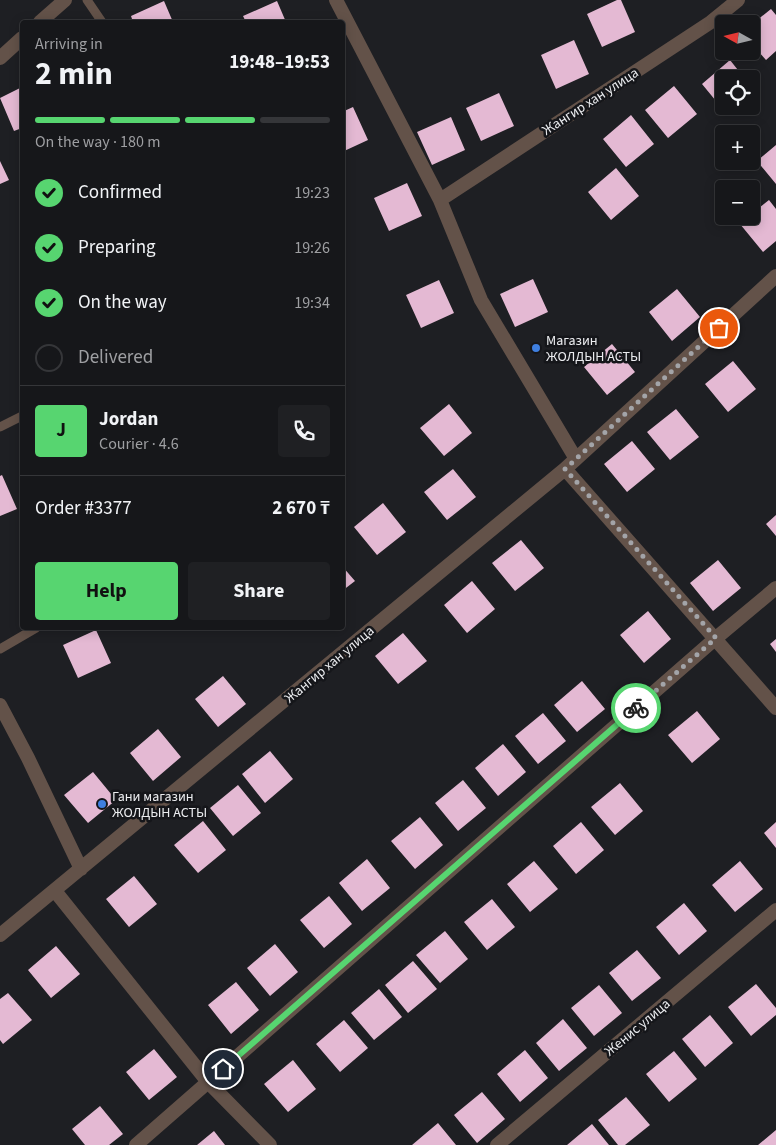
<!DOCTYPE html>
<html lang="en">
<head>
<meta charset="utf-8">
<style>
  :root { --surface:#16171a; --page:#1f2023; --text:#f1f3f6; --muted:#9e9fa2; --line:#353639; --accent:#57d570 }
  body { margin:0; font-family:"Source Sans 3",sans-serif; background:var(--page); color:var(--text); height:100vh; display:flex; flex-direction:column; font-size:19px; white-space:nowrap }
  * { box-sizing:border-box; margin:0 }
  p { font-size:16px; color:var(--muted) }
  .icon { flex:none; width:28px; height:28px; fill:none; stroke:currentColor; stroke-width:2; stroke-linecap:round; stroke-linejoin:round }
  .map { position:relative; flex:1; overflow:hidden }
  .sheet { position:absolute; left:20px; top:20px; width:325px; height:610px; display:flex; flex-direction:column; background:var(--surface); border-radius:5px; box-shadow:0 2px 12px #0003,0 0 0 1px var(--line) }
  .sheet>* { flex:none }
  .needle { width:32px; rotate:278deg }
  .controls { position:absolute; left:715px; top:15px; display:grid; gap:10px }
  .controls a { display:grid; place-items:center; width:45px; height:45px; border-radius:5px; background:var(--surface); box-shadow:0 2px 12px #0003,0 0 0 1px var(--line); font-size:25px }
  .pin { position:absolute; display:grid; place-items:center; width:42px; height:42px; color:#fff; margin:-21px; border:2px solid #fff; border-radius:50%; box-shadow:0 1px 5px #0007 }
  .courier { position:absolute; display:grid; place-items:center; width:50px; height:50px; margin:-25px; border:4px solid #57d570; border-radius:50%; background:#fff; color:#222; box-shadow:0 1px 6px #0007 }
  .summary em { font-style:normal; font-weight:700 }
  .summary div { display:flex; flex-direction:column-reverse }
  .summary { display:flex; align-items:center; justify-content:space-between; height:85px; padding:0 15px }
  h1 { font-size:32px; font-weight:700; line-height:38px }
  .bar { display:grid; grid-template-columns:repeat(4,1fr); gap:8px 5px; align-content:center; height:60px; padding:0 15px }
  .bar i { height:6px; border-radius:4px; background:var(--line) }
  .bar .active { background:var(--accent) }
  .bar p { grid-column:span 4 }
  .line { display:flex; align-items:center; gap:12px; padding:0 15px; border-top:1px solid var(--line) }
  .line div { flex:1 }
  .round { display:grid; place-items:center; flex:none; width:52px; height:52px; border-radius:5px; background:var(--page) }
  ol { padding:0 15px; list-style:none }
  li { display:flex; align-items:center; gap:15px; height:55px }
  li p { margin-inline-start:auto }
  li .icon { padding:5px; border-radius:50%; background:var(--accent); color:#111; stroke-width:4 }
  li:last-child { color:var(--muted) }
  li i { width:28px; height:28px; border:2px solid var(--line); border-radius:50% }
  .button { display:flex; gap:10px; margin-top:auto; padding:10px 15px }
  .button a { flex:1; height:58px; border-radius:5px; background:var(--accent); color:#111; font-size:20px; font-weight:700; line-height:58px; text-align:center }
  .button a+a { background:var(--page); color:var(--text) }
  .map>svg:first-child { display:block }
  .building { fill:#e4b9d3 }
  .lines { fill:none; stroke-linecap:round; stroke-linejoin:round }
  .service { stroke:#635249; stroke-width:9 }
  .minor { stroke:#635249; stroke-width:14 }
  .done { stroke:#a3a4a8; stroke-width:5; stroke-dasharray:0 9 }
  .route { stroke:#57d570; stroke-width:6 }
  .shop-dot { fill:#3f7fe0; stroke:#15161a; stroke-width:2 }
  .labels { text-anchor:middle; stroke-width:5; stroke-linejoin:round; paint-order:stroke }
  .street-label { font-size:14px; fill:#ebecef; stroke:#15161a }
  .poi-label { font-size:14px; fill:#ebecef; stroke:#15161a; text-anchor:start }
</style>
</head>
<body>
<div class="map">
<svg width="776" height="1145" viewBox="0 0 776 1145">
  <rect width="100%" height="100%" fill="#1e1f23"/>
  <path class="building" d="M 617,0 L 621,0 L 635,32 L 602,47 L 587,14 Z
    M 164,1 L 173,22 L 133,22 L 131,16 Z
    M 277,1 L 286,22 L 246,22 L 243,16 Z
    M 771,9 L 776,15 L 776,51 L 766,60 L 751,43 L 751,25 Z
    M 574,40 L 589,74 L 556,89 L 541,55 Z
    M 730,60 L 745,79 L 724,79 L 724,106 L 731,106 L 725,112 L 702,84 Z
    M 674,86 L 697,114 L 668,138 L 645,110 Z
    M 22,87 L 22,128 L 14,131 L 0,98 Z
    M 499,93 L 514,126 L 481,141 L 466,108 Z
    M 353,107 L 368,140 L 342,152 L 342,112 Z
    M 631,115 L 654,144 L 626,167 L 603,139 Z
    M 451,117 L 465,150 L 432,165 L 417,132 Z
    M 776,145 L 776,184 L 757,161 Z
    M 0,161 L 9,180 L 0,184 Z
    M 616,168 L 639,196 L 611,220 L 588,192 Z
    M 407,183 L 422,216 L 389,231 L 374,198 Z
    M 769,200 L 776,209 L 776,241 L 763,252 L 740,224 L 749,216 L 751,216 L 751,214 Z
    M 533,279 L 548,312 L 515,327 L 500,294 Z
    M 439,280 L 454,313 L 421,328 L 406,295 Z
    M 677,289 L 700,317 L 672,341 L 649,312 Z
    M 612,344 L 635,372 L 607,395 L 584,367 Z
    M 733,361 L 756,389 L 728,412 L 705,384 Z
    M 449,404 L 472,433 L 444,456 L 420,428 Z
    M 676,409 L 699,437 L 670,460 L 647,432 Z
    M 632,441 L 655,469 L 627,492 L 604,464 Z
    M 453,469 L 476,497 L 447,520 L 424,492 Z
    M 2,475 L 17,509 L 0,516 L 0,476 Z
    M 383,503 L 406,532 L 377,555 L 354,527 Z
    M 776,515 L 776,536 L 766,524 Z
    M 521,540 L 544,568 L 515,591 L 492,563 Z
    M 718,560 L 741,588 L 713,611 L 690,583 Z
    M 342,566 L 355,581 L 342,591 Z
    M 472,581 L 495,609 L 467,633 L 444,605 Z
    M 648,611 L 671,639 L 644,663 L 620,635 Z
    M 96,630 L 111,663 L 78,678 L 63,645 Z
    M 403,633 L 427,661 L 398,684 L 375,656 Z
    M 776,639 L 776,652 L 770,644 Z
    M 223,676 L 246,704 L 218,727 L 195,699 Z
    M 582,681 L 605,709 L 577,732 L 554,705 Z
    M 697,711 L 720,739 L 692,763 L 668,735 Z
    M 543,713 L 566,741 L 538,764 L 515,736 Z
    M 158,729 L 181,757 L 153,781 L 130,753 Z
    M 503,744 L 526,772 L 498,796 L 475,768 Z
    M 270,751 L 293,779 L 265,803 L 242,774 Z
    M 93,772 L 116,800 L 88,823 L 64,795 Z
    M 463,780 L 486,808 L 458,831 L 435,803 Z
    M 620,783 L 643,811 L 615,835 L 591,807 Z
    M 238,785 L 261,813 L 233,836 L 210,808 Z
    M 420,817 L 443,845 L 415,869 L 391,841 Z
    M 203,821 L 226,850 L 198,873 L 174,845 Z
    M 581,822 L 604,850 L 576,874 L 553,846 Z
    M 776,822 L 776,848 L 764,833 Z
    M 367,859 L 390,888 L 362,911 L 339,883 Z
    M 534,861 L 558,889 L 530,912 L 507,884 Z
    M 740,861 L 763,889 L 735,912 L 712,885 Z
    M 134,876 L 157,904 L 129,927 L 106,899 Z
    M 329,896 L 352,924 L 324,948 L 300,920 Z
    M 492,899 L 515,927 L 487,950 L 464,922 Z
    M 684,903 L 707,931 L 679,955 L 656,927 Z
    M 445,931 L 468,959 L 440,983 L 416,955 Z
    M 275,944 L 298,972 L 270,996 L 247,968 Z
    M 56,946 L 80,974 L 51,998 L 28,970 Z
    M 637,950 L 661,978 L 632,1001 L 609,973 Z
    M 413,961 L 437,989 L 408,1013 L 385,985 Z
    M 236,982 L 259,1010 L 231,1034 L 208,1005 Z
    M 756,984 L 776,1008 L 776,1015 L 751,1036 L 728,1007 Z
    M 599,985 L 622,1013 L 594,1036 L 571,1008 Z
    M 379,989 L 402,1017 L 374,1040 L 351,1013 Z
    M 8,993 L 32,1020 L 3,1044 L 0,1040 L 0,999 Z
    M 710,1015 L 733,1043 L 705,1067 L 682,1039 Z
    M 563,1019 L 587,1048 L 559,1071 L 536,1043 Z
    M 344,1020 L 368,1048 L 340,1072 L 316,1044 Z
    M 154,1049 L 177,1077 L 149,1100 L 126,1072 Z
    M 525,1050 L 548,1078 L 520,1102 L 497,1074 Z
    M 674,1051 L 697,1079 L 669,1102 L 646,1074 Z
    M 293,1060 L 316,1089 L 288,1112 L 264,1084 Z
    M 482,1092 L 505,1119 L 477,1143 L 454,1115 Z
    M 626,1097 L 650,1125 L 625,1145 L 618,1145 L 598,1120 Z
    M 100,1106 L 123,1134 L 109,1145 L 85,1145 L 72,1129 Z
    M 438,1123 L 456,1145 L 412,1145 Z
    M 592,1124 L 609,1145 L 567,1145 Z
    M 776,1130 L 776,1145 L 758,1145 Z
    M 214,1131 L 225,1145 L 197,1145 Z"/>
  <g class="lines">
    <path class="service" d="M 87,0 L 102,22
      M 0,427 L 22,416
      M 0,649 L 36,628"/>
    <path class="minor" d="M 336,0 L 440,200 L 481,300 L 576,459
      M 40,22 L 65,0
      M 0,58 L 22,38
      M 440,200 L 711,22 L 738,0
      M 565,469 L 776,708
      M 0,705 L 28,758 L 81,869
      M 55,891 L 208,1082 L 270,1145
      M 0,935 L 565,469 L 776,276
      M 136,1145 L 716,638 L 776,588
      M 497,1145 L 776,910"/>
  </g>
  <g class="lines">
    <path class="done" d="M 636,708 L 716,638 L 565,469 L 719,328"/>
    <path class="route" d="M 223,1069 L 636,708"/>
  </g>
  <g class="shop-dot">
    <circle cx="536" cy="348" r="5"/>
    <circle cx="102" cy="804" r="5"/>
  </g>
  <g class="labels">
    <g class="street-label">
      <text transform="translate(590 101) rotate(-33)" y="5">Жангир хан улица</text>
      <text transform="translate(329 664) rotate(-40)" y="5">Жангир хан улица</text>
      <text transform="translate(637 1027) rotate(-40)" y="5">Женис улица</text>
    </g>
    <g class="poi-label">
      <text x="546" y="345">Магазин<tspan x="546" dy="16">ЖОЛДЫН АСТЫ</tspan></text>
      <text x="112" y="801">Гани магазин<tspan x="112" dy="16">ЖОЛДЫН АСТЫ</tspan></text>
    </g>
  </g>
</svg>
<div class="controls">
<a><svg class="needle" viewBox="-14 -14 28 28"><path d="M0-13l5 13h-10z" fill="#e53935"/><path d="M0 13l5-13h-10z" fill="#9e9fa2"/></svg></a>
<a><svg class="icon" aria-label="locate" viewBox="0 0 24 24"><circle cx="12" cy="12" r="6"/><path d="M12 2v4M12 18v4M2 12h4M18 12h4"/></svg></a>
<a>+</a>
<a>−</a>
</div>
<div class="pin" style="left:719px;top:328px;background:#ea580c"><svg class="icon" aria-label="bag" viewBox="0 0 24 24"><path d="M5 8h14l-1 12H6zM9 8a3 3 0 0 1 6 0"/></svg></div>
<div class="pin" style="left:223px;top:1069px;background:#1f2937"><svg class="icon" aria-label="home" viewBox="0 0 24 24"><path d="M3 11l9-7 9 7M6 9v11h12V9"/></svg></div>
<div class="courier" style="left:636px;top:708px"><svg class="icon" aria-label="bike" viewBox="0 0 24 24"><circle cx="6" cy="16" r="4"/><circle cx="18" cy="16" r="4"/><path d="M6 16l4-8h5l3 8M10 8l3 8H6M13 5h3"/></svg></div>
<section class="sheet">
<div class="summary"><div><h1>2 min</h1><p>Arriving in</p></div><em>19:48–19:53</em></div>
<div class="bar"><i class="active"></i><i class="active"></i><i class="active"></i><i></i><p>On the way · 180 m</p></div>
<ol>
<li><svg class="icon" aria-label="check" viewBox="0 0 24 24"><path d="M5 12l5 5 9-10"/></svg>Confirmed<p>19:23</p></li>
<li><svg class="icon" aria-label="check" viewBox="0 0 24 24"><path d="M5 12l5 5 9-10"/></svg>Preparing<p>19:26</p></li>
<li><svg class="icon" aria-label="check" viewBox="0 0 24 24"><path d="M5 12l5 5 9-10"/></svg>On the way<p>19:34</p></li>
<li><i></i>Delivered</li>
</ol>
<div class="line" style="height:90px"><b class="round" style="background:var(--accent);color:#111">J</b><div><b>Jordan</b><p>Courier · 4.6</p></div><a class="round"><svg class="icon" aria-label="phone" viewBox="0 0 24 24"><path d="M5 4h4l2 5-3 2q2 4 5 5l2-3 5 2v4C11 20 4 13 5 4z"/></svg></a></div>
<div class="line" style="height:65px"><div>Order #3377</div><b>2 670 ₸</b></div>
<div class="button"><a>Help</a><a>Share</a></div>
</section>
</div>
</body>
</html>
